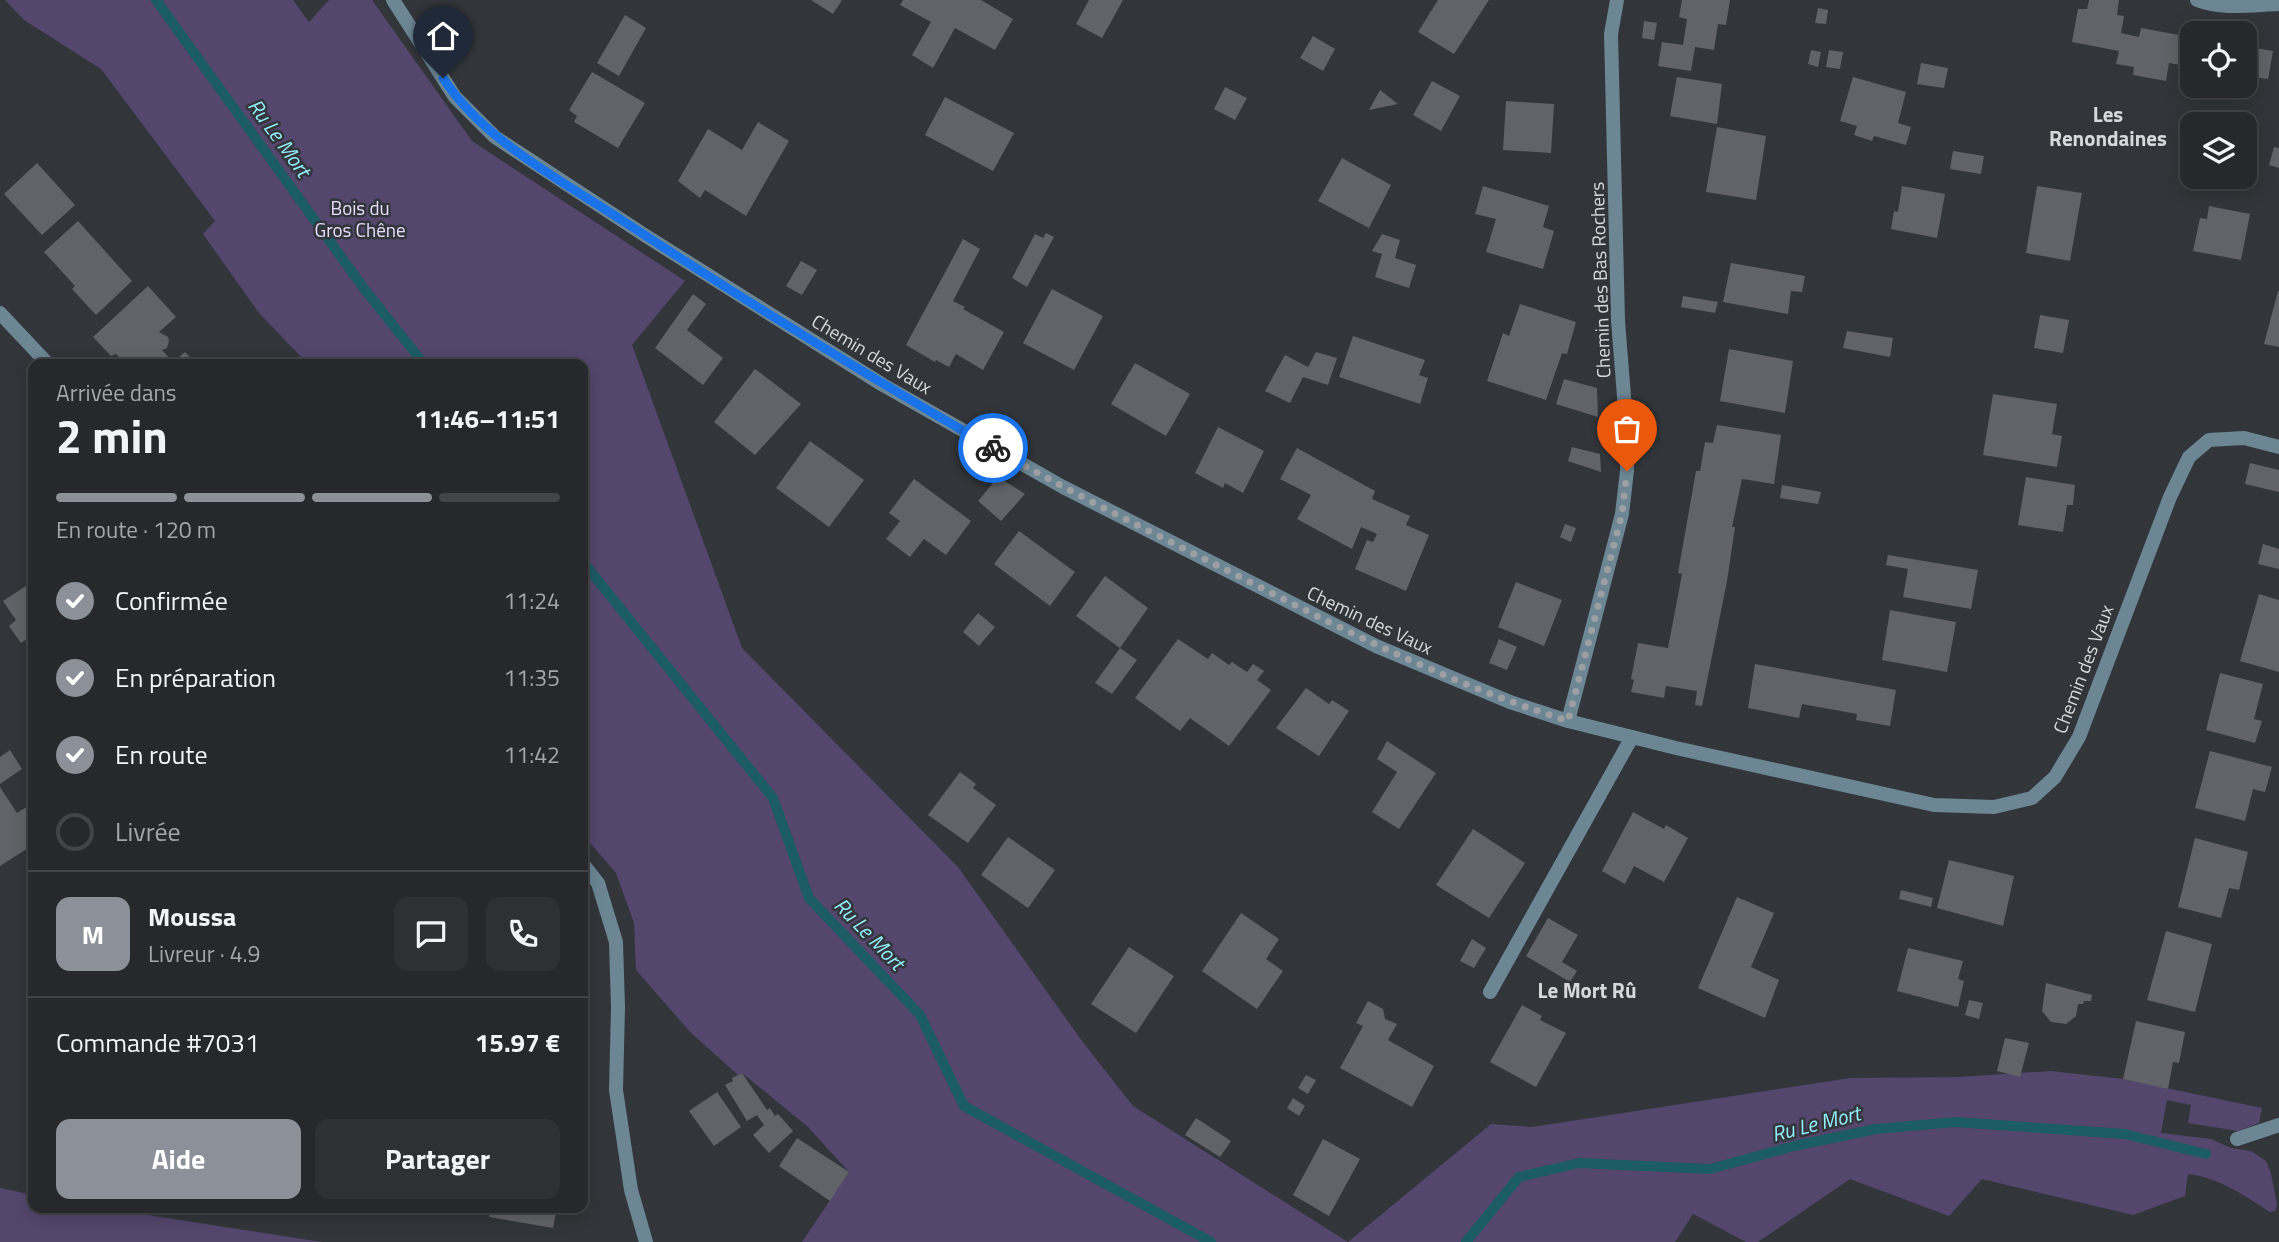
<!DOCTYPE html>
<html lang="fr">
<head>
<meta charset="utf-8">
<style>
  :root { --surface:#26282b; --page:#2e3033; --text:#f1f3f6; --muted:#a4a6a9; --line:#424447; --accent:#8c9099 }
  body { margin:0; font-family:"Titillium Web",sans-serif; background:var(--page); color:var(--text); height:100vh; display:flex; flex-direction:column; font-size:26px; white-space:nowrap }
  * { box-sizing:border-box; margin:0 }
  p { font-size:23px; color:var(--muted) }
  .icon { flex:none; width:38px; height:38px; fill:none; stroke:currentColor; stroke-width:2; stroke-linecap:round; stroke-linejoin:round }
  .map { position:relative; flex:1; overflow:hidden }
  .sheet { position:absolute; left:28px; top:359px; width:560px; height:854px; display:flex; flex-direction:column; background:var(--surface); border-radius:14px; box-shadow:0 4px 18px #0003,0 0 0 2px var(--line) }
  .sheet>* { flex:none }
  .tools { position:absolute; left:2180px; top:21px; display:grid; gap:14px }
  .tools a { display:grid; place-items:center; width:77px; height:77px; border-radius:14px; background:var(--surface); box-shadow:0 4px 18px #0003,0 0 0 2px var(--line); font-size:35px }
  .pin { position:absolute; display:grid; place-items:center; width:60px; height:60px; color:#fff; margin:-72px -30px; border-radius:50% 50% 50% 0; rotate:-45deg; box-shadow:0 0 7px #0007 }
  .pin .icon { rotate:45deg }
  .courier { position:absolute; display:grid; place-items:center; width:70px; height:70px; margin:-35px; border:5px solid #1a73e8; border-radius:50%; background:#fff; color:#222; box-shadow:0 2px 9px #0007 }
  .summary em { font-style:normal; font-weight:700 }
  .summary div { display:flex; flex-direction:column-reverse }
  .summary { display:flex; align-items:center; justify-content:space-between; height:119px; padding:0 28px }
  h1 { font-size:46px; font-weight:700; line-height:52px }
  .bar { display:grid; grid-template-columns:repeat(4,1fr); gap:10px 7px; align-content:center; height:84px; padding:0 28px }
  .bar i { height:9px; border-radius:5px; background:var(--line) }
  .bar .on { background:var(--accent) }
  .bar p { grid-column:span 4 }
  .line { display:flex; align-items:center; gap:18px; padding:0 28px; border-top:2px solid var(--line) }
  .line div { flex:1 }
  .round { display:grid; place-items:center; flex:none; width:74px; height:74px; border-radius:14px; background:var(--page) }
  ol { padding:0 28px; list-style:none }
  li { display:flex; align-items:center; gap:21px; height:77px }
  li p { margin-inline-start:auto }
  li .icon { padding:7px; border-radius:50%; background:var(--accent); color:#fff; stroke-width:4 }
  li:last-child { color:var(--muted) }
  li i { width:38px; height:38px; border:4px solid var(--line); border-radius:50% }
  .primary-button { display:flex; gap:14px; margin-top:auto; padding:14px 28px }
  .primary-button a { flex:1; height:80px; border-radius:14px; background:var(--accent); color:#fff; font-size:28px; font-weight:700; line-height:80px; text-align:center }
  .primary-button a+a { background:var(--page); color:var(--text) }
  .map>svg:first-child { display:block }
  .green { fill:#54466d }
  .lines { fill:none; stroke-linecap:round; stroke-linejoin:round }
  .stream { stroke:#1c5c65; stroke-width:10 }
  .building { fill:#626368 }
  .lane { stroke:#6c8694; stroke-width:14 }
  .street { stroke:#6c8694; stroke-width:14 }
  .done { stroke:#9d9fa2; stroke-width:7; stroke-dasharray:0 12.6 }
  .route { stroke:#1a73e8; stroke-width:9 }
  .labels { text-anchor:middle; stroke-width:5; stroke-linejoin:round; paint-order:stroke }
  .park-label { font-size:19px; fill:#e8ddfd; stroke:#323539 }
  .street-label { font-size:19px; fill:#d7d8db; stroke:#323539 }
  .neighbourhood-label { font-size:21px; font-weight:bold; fill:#d7d8db; stroke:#323539 }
  .water-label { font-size:21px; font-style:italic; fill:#94effd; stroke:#323539 }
</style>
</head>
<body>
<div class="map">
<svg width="2279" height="1242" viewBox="0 0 2279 1242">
  <rect width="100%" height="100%" fill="#323539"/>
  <path class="green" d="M 5,0 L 293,0 L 309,22 L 329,0 L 372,0 L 472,141 L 685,281 L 632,345 L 742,648 L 958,867 L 1082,1041 L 1133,1106 L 1348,1242 L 1491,1124 L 1532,1127 L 1850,1078 L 1960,1077 L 2051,1071 L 2123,1079 L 2262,1108 L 2259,1123 L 2238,1131 L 2188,1123 L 2191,1105 L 2167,1100 L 2161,1133 L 2211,1139 L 2231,1148 L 2251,1151 L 2266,1161 L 2271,1173 L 2277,1205 L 2275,1211 L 2270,1212 C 2245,1196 2218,1177 2188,1174 L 2185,1196 L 2133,1215 L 1982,1179 L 1949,1216 L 1850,1179 L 1758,1242 L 1746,1242 L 1693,1214 L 1675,1242 L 802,1242 L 849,1172 L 808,1127 L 742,1073 L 738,1075 L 690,1032 L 636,970 L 634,923 L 616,873 L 583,835 L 583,364 L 308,364 L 259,313 L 203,234 L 215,221 L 101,69 L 24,20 Z
    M 0,1188 L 33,1195 L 33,1208 L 102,1208 L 322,1242 L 0,1242 Z"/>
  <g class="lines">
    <path class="stream" d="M 156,0 L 365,290 L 424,364
      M 583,562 L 773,798 L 809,898 L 920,1015 L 964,1106 L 1211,1242
      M 1466,1242 L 1519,1177 L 1579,1163 L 1710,1169 L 1794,1146 L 1876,1129 L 1955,1122 L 2125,1134 L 2206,1154"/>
  </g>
  <path class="building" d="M 811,0 L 842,0 L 833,14 Z
    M 903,0 L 981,0 L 1013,19 L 995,50 L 955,28 L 933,68 L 912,55 L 931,22 L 900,5 Z
    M 1089,0 L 1123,0 L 1102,38 L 1076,24 Z
    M 1438,0 L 1489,0 L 1454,54 L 1418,32 Z
    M 1682,0 L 1730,0 L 1726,25 L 1718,24 L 1714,50 L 1695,47 L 1691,71 L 1658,66 L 1662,42 L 1683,45 L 1687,19 L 1679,17 Z
    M 2089,0 L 2119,0 L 2117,15 L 2124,16 L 2121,33 L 2139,37 L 2141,28 L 2190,37 L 2192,29 L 2209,32 L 2193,33 L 2193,82 L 2184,80 L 2186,66 L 2169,63 L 2166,81 L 2133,75 L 2134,67 L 2116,64 L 2119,51 L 2072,42 L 2078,9 L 2087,9 Z
    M 1818,8 L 1828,10 L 1826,24 L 1815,23 Z
    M 625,15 L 646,28 L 619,76 L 597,63 Z
    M 1644,21 L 1657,23 L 1654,40 L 1642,38 Z
    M 1313,36 L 1335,49 L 1323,71 L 1300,58 Z
    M 2245,38 L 2256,40 L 2255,48 L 2273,51 L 2268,79 L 2250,77 L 2248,92 L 2221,87 L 2245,86 Z
    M 1811,50 L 1821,52 L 1818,67 L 1808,64 Z
    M 1829,50 L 1843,52 L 1840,69 L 1826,67 Z
    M 1921,63 L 1948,68 L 1944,88 L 1917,84 Z
    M 592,72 L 645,103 L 618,148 L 574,122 L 577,116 L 569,110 Z
    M 1677,77 L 1722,84 L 1717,124 L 1670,116 Z
    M 1853,77 L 1906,92 L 1898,123 L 1911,127 L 1906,145 L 1874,136 L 1872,141 L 1854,135 L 1857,126 L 1840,121 Z
    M 1432,81 L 1460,96 L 1441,131 L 1413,115 Z
    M 1225,87 L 1247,98 L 1235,120 L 1214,109 Z
    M 1380,90 L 1398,104 L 1369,110 Z
    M 945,97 L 1014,133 L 993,171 L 925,135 Z
    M 1506,101 L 1554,104 L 1551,153 L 1503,150 Z
    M 758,122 L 789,141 L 746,216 L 705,190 L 700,198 L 678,181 L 708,129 L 742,150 Z
    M 1717,127 L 1766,136 L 1756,200 L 1706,192 Z
    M 2274,147 L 2279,148 L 2279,168 L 2269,165 Z
    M 1953,151 L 1984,156 L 1981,174 L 1950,169 Z
    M 1342,158 L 1391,185 L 1369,228 L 1318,201 Z
    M 37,163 L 75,205 L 42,235 L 4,194 Z
    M 1483,186 L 1549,206 L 1543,227 L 1554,231 L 1543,269 L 1486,252 L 1496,219 L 1475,214 Z
    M 1902,186 L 1945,194 L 1937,238 L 1891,229 L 1894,211 L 1898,212 Z
    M 2037,186 L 2082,193 L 2070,261 L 2026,253 Z
    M 2209,206 L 2250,214 L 2241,260 L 2193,251 L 2200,218 L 2207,219 Z
    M 78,221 L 132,281 L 96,315 L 72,289 L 75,286 L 44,252 Z
    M 1046,233 L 1054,237 L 1027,287 L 1012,278 L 1035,234 L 1043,238 Z
    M 1382,234 L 1400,240 L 1395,258 L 1416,265 L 1409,288 L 1375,277 L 1382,254 L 1372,251 Z
    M 963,239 L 980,249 L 953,301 L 965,307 L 963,309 L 1004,332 L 983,370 L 956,354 L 949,367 L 936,360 L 935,362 L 906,345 Z
    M 801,261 L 817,270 L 802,295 L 786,286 Z
    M 1731,263 L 1805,276 L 1802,292 L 1791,291 L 1788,314 L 1723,302 Z
    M 148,286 L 176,317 L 159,332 L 168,337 L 169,341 L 167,348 L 162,350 L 173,362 L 185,352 L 196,364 L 122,364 L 124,362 L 116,354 L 111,356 L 93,337 Z
    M 1052,289 L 1103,316 L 1074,370 L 1023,343 Z
    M 2278,291 L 2279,291 L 2279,347 L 2264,344 Z
    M 693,294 L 706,304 L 687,330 L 723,358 L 703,385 L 655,348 Z
    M 1683,296 L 1718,302 L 1715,313 L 1681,307 Z
    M 1520,304 L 1576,322 L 1567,354 L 1562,353 L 1546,400 L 1487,381 L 1503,333 L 1509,336 Z
    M 2040,315 L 2069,320 L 2063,353 L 2034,348 Z
    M 1847,331 L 1893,338 L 1890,357 L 1843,348 Z
    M 1353,336 L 1425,360 L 1419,375 L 1428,378 L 1420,404 L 1339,377 Z
    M 1729,349 L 1793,361 L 1785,413 L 1720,401 Z
    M 1316,352 L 1337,358 L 1328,385 L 1303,377 L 1290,403 L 1265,391 L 1285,355 L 1308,367 Z
    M 1135,363 L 1190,394 L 1166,436 L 1111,404 Z
    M 755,369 L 801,404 L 755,455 L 714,422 Z
    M 1564,379 L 1597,388 L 1598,417 L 1556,404 Z
    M 1993,394 L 2057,404 L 2052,434 L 2062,436 L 2057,467 L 1983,455 Z
    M 1717,425 L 1781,435 L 1774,484 L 1742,479 L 1732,527 L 1735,527 L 1727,581 L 1702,706 L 1695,705 L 1697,691 L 1666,686 L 1664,698 L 1631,692 L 1634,680 L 1631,679 L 1638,643 L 1668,648 L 1682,574 L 1678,573 L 1696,471 L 1700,471 L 1705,442 L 1713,443 Z
    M 1218,427 L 1264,451 L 1243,493 L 1225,483 L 1223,488 L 1195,473 Z
    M 810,441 L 864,480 L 829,527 L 776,488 Z
    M 1572,447 L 1600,454 L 1601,472 L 1568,461 Z
    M 1297,448 L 1375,491 L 1372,499 L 1410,516 L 1406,525 L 1429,535 L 1406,591 L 1355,569 L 1367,540 L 1373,542 L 1377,534 L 1361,527 L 1352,549 L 1297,519 L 1311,495 L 1280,479 Z
    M 2250,463 L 2279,470 L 2279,492 L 2245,484 Z
    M 998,477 L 1025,494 L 1001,521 L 978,501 Z
    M 2026,477 L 2075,485 L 2073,505 L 2067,505 L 2063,532 L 2018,525 Z
    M 914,479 L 971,521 L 946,555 L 924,539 L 910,557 L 886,539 L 900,521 L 889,513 Z
    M 1782,485 L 1821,492 L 1818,504 L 1780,498 Z
    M 1565,524 L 1576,528 L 1571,542 L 1560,537 Z
    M 1019,531 L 1075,572 L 1050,606 L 994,564 Z
    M 2263,544 L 2279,549 L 2279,569 L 2258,564 Z
    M 1888,555 L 1978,570 L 1971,609 L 1903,597 L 1908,569 L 1886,565 Z
    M 1105,576 L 1148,608 L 1120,648 L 1076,616 Z
    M 1516,582 L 1562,600 L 1544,646 L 1498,627 Z
    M 26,586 L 33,597 L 33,635 L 21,643 L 9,626 L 16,620 L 3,601 Z
    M 2259,594 L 2279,600 L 2279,672 L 2240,661 Z
    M 1890,610 L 1956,622 L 1947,672 L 1882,660 Z
    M 978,613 L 995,627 L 979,646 L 963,632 Z
    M 1178,639 L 1208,659 L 1212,653 L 1229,665 L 1232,662 L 1247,672 L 1253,664 L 1264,671 L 1257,680 L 1271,690 L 1229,746 L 1190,718 L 1180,731 L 1135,698 Z
    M 1499,639 L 1517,647 L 1507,670 L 1489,663 Z
    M 1120,648 L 1137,660 L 1112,694 L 1095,683 Z
    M 1755,664 L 1896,690 L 1890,726 L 1856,720 L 1857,714 L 1802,704 L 1799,718 L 1748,708 Z
    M 2220,673 L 2263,684 L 2254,719 L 2262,721 L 2255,743 L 2206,730 Z
    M 1306,688 L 1329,704 L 1332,700 L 1349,711 L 1319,756 L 1276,728 Z
    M 1387,741 L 1436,773 L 1399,829 L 1372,812 L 1397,772 L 1377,759 Z
    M 10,750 L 22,769 L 0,784 L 0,757 Z
    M 2210,751 L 2272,767 L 2265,792 L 2253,789 L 2245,821 L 2195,808 Z
    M 960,772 L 976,784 L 973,788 L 996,805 L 968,843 L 928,815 Z
    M 0,787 L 17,813 L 33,803 L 33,845 L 0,866 Z
    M 1633,812 L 1664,829 L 1666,825 L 1688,838 L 1664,882 L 1634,866 L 1625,884 L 1602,871 Z
    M 1473,829 L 1525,863 L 1489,918 L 1436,885 Z
    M 1008,837 L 1055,870 L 1028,908 L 981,875 Z
    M 2195,838 L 2248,852 L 2239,890 L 2229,888 L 2221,918 L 2178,907 Z
    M 1949,860 L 2014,876 L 2003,926 L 1937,908 Z
    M 1901,890 L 1933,898 L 1931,907 L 1899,899 Z
    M 1737,897 L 1774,913 L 1751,967 L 1779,980 L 1765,1018 L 1698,988 Z
    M 1241,913 L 1279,939 L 1266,959 L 1283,971 L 1257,1009 L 1202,971 Z
    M 1548,918 L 1578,935 L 1562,962 L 1577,971 L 1570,982 L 1526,956 Z
    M 2166,931 L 2212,944 L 2195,1012 L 2147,1000 Z
    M 1472,939 L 1486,948 L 1474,968 L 1460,961 Z
    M 1129,947 L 1174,976 L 1136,1033 L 1091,1004 Z
    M 1908,948 L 1963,961 L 1958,979 L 1964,981 L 1958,1007 L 1897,991 Z
    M 2046,983 L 2092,995 L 2091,1001 L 2084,1001 L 2083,1004 L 2078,1004 L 2076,1016 L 2066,1024 L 2051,1022 L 2042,1011 Z
    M 1969,1000 L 1983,1003 L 1979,1019 L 1965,1015 Z
    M 1368,1001 L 1383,1009 L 1385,1019 L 1397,1024 L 1388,1040 L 1434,1066 L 1412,1107 L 1340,1068 L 1363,1026 L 1356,1023 Z
    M 1522,1005 L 1542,1016 L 1540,1020 L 1566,1033 L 1536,1087 L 1490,1062 Z
    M 2136,1021 L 2185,1032 L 2179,1063 L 2173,1062 L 2168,1089 L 2123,1079 Z
    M 2005,1038 L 2029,1043 L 2020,1077 L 1997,1071 Z
    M 742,1073 L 767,1110 L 770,1108 L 775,1116 L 778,1114 L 793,1131 L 769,1153 L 753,1135 L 764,1125 L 757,1115 L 747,1121 L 725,1085 L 733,1081 L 732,1078 Z
    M 1306,1075 L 1316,1080 L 1308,1094 L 1298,1088 Z
    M 717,1092 L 741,1127 L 714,1146 L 689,1111 Z
    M 1293,1098 L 1305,1106 L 1299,1116 L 1287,1108 Z
    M 1196,1118 L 1231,1141 L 1220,1157 L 1185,1135 Z
    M 797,1138 L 849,1172 L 830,1201 L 779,1166 Z
    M 1323,1139 L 1360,1159 L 1329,1216 L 1293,1195 Z
    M 491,1208 L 557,1208 L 553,1228 L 489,1217 Z"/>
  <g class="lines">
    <path class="lane" d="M 1490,992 L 1632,737
      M 2237,1139 L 2279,1125"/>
    <path class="street" d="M 393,0 L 455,97 L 495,137 L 646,236 L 883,385 L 1063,487 L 1376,646 L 1510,702 L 1568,721 L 1676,748 L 1934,805 L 1994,807 L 2032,798 L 2055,777 L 2079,737 L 2170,497 L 2189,457 L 2209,440 L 2244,438 L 2279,447
      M 2197,0 C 2223,10 2252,5 2279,4
      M 0,313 L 48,364
      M 1568,721 L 1622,514 L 1627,471 L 1627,434 L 1618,321 L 1611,34 L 1617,0
      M 583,864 L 598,883 L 616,942 L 618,1007 L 616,1090 L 631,1190 L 646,1242"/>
  </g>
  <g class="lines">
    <path class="done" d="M 993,448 C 1077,496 1165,539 1252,583 C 1355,636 1457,686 1568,721 L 1622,514 L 1627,471"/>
    <path class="route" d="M 443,78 C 483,140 559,179 620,219 C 742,299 866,375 993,448"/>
  </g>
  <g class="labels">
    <g class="park-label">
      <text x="360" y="215">Bois du<tspan x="360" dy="22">Gros Chêne</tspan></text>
    </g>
    <g class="street-label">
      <text transform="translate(1600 280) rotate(-92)" y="7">Chemin des Bas Rochers</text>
      <text transform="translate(872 354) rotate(31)" y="7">Chemin des Vaux</text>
      <text transform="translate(1370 620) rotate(25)" y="7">Chemin des Vaux</text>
      <text transform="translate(2083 669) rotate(-69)" y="7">Chemin des Vaux</text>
    </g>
    <g class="neighbourhood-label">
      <text x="2108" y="122">Les<tspan x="2108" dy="24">Renondaines</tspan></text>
      <text x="1587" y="998">Le Mort Rû</text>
    </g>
    <g class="water-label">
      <text transform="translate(279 138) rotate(54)" y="7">Ru Le Mort</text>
      <text transform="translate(869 934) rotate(46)" y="7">Ru Le Mort</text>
      <text transform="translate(1816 1124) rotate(-14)" y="7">Ru Le Mort</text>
    </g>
  </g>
</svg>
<div class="tools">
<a><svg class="icon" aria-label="locate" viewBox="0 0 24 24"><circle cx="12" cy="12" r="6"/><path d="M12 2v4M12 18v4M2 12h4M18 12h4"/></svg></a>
<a><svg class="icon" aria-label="layers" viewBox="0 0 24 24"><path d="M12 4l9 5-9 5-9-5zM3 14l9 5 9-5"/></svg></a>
</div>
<div class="pin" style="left:1627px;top:471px;background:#ea580c"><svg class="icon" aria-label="bag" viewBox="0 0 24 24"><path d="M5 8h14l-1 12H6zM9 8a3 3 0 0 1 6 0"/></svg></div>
<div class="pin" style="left:443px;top:78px;background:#1f2937"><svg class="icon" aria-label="home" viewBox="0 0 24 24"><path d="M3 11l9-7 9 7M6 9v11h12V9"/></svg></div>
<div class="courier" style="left:993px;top:448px"><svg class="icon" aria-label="bike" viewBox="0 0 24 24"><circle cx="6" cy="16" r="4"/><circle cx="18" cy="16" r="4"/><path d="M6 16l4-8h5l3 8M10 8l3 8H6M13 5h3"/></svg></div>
<section class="sheet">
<div class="summary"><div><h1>2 min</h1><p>Arrivée dans</p></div><em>11:46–11:51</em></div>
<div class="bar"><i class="on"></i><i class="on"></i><i class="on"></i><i></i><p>En route · 120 m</p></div>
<ol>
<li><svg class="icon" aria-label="check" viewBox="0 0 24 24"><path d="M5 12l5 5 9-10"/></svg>Confirmée<p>11:24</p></li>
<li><svg class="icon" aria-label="check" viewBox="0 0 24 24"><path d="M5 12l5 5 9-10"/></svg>En préparation<p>11:35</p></li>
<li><svg class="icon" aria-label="check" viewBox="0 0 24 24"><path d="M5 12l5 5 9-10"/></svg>En route<p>11:42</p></li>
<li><i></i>Livrée</li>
</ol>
<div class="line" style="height:126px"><b class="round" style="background:var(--accent);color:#fff">M</b><div><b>Moussa</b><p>Livreur · 4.9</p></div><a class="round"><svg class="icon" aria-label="chat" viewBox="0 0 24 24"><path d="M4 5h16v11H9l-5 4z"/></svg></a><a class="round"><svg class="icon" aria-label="phone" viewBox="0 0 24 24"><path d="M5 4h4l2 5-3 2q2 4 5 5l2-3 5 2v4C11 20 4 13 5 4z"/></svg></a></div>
<div class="line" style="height:91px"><div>Commande #7031</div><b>15.97 €</b></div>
<div class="primary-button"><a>Aide</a><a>Partager</a></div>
</section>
</div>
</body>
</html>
